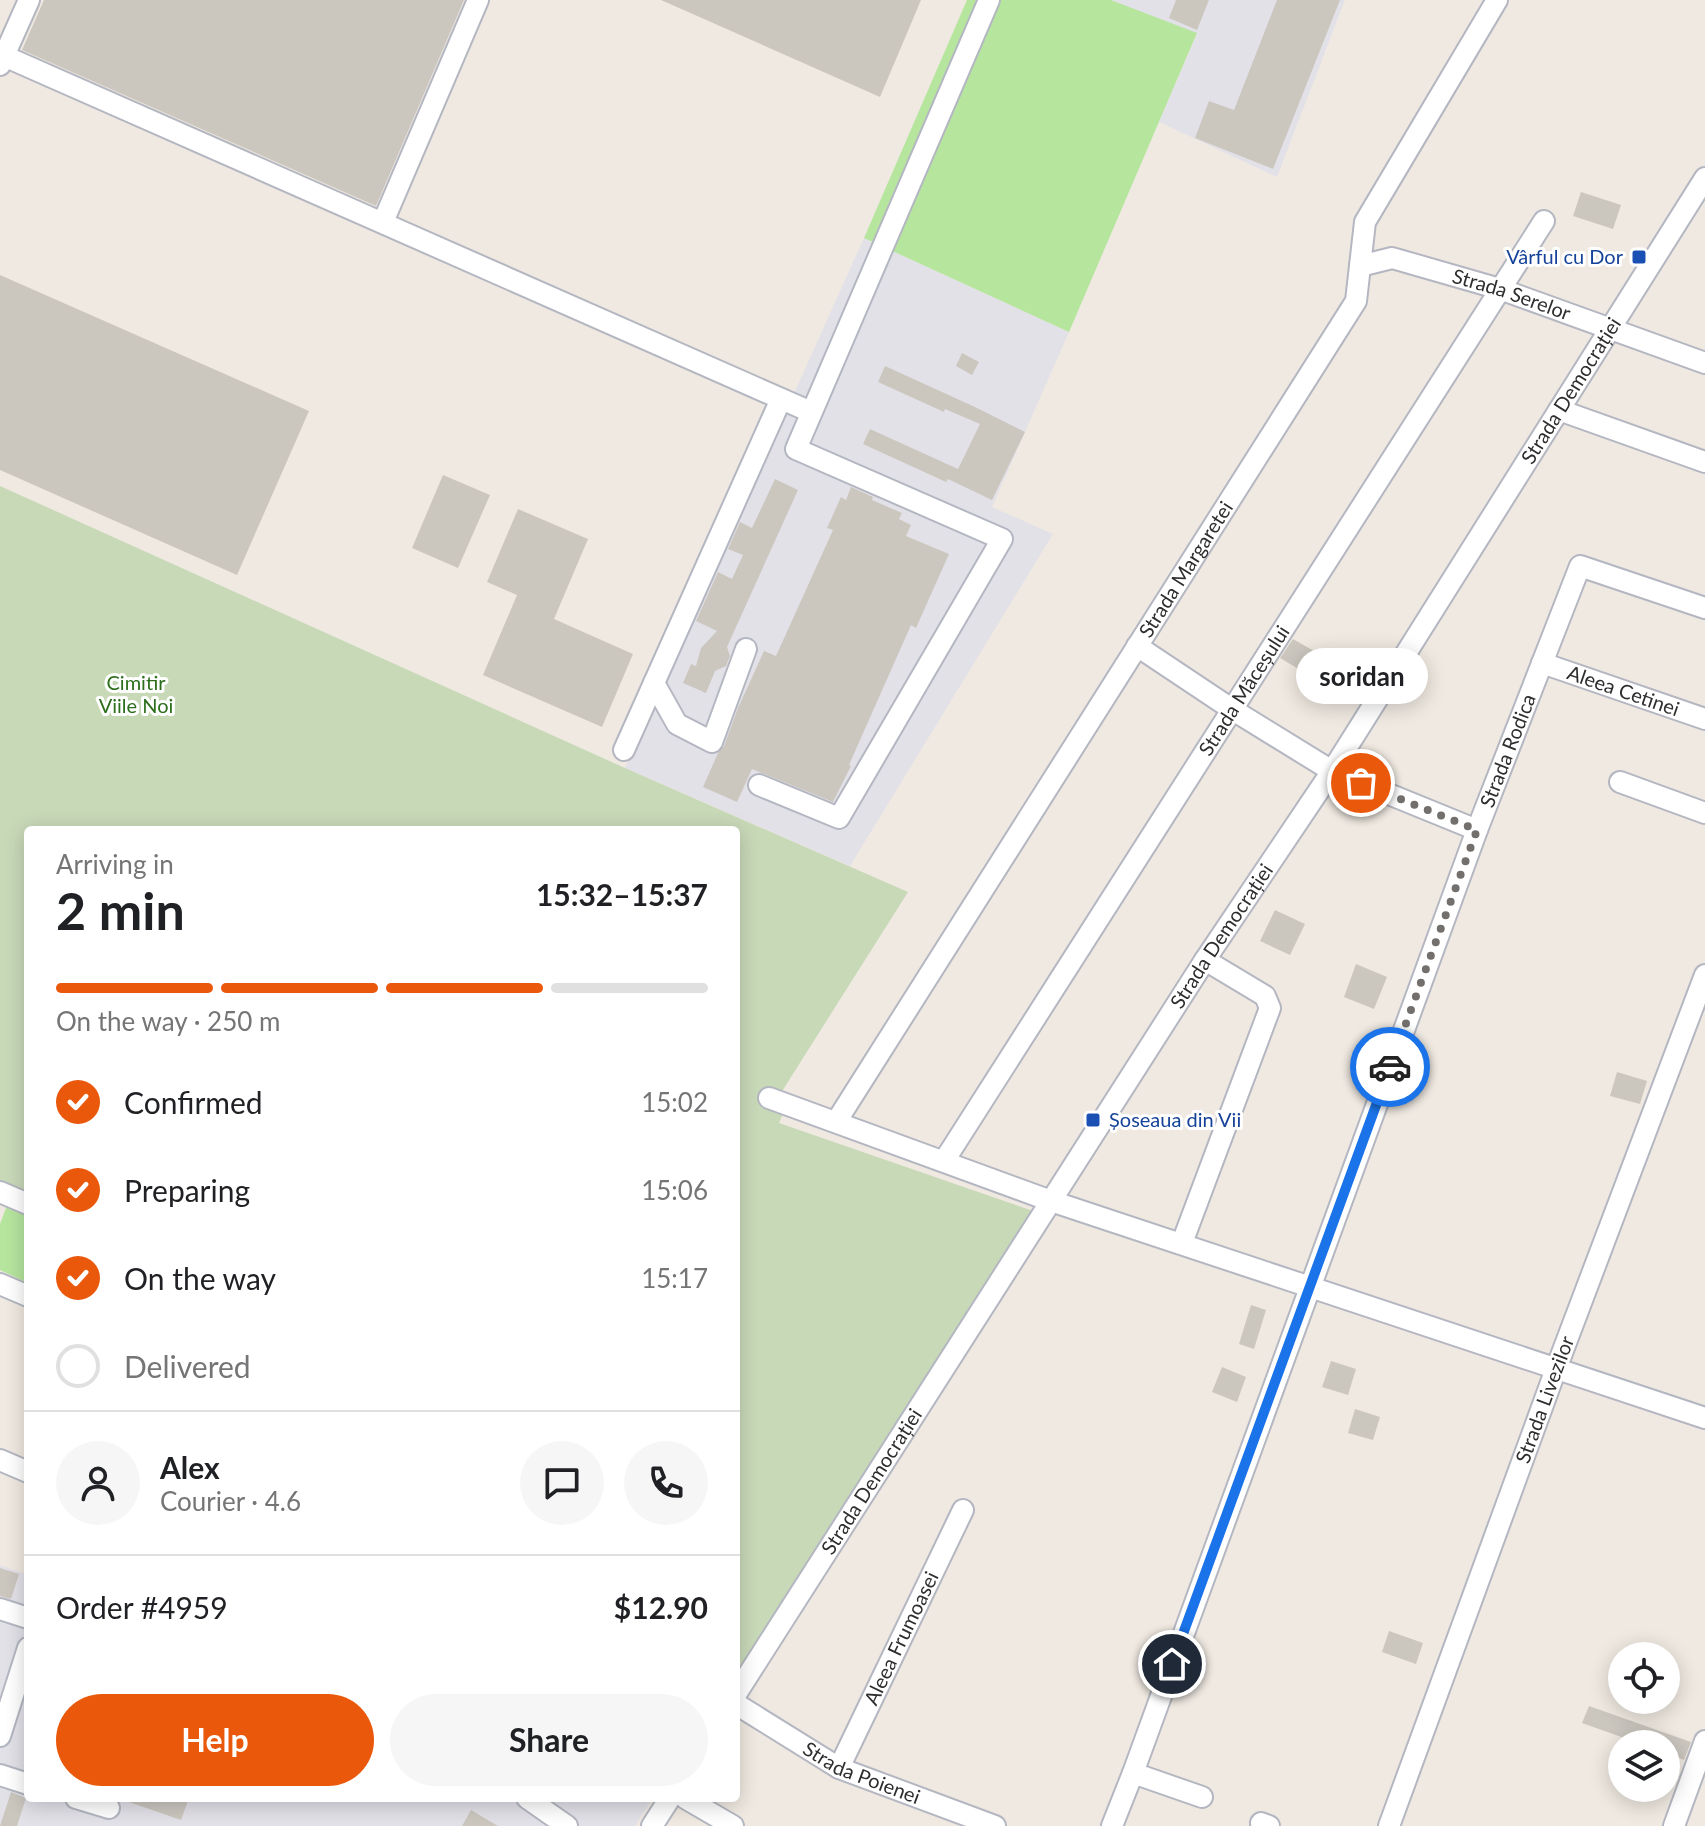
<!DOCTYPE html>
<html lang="en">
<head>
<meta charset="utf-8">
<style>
  :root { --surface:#fff; --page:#f6f6f6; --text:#202124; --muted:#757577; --line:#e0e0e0; --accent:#ea580c }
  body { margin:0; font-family:Lato,sans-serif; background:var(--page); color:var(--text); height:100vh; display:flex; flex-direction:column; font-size:30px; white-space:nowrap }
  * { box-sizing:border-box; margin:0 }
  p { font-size:26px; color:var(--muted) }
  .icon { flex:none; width:44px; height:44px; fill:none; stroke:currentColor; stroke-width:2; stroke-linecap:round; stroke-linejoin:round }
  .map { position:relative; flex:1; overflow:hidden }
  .side { position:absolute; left:24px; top:826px; width:716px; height:976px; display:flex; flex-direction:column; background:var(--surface); border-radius:8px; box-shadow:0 4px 20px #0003 }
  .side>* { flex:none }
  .tools { position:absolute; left:1608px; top:1642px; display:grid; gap:16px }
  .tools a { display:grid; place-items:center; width:72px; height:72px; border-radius:50%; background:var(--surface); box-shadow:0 4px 20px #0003; font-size:40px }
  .pin { position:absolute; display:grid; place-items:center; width:68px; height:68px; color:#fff; margin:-34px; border:4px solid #fff; border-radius:50%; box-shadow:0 2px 8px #0007 }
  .courier { position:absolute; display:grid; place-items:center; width:80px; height:80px; margin:-40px; border:6px solid #1a73e8; border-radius:50%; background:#fff; color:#222; box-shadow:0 2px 10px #0007 }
  .bubble { position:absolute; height:56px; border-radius:28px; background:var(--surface); box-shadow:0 4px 20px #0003; font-size:26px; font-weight:700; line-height:56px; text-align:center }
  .headline em { font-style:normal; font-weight:700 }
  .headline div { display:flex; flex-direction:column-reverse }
  .headline { display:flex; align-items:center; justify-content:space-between; height:136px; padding:0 32px }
  h1 { font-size:52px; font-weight:700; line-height:60px }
  .bar { display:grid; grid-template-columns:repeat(4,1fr); gap:12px 8px; align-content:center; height:96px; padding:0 32px }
  .bar i { height:10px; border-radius:6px; background:var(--line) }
  .bar .selected { background:var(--accent) }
  .bar p { grid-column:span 4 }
  .line { display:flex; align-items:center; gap:20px; padding:0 32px; border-top:2px solid var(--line) }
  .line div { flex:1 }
  .round { display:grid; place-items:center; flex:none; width:84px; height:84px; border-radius:42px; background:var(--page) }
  ol { padding:0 32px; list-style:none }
  li { display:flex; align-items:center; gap:24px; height:88px }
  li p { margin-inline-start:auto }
  li .icon { padding:8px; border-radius:50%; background:var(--accent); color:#fff; stroke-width:4 }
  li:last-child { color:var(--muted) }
  li i { width:44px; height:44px; border:4px solid var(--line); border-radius:50% }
  .action { display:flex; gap:16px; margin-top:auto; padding:16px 32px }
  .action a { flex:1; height:92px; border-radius:48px; background:var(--accent); color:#fff; font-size:32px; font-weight:700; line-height:92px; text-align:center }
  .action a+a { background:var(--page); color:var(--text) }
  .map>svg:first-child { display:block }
  .industrial { fill:#e3e1e8 }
  .green { fill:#b6e59e }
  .cemetery { fill:#c8d9b8 }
  .building { fill:#cbc7bf }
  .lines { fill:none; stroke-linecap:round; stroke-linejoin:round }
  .minor-casing { stroke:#b4b7c1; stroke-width:24 }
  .minor { stroke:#fff; stroke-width:20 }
  .done { stroke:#726f6d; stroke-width:8; stroke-dasharray:0 14.4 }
  .route { stroke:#1a73e8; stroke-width:10 }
  .transit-dot { fill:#1a4fb4; stroke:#fff; stroke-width:3 }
  .labels { text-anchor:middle; stroke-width:6; stroke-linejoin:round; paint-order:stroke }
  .transit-label { font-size:20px; fill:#164399; stroke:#fff; text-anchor:end }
  .street-label { font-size:20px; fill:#2e2e2e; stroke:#fff }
  .park-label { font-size:20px; fill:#2c6e1b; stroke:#fff }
</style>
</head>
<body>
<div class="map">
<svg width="1705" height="1826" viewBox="0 0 1705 1826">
  <rect width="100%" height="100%" fill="#efe9e1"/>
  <path class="industrial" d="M 1111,0 L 1345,0 L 1277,177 L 1159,122 L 1197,34 Z
    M 864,238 L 1069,332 L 992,507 L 1053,534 L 850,866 L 625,768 Z
    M 0,1565 L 28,1575 L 28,1798 L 646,1798 L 651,1801 L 635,1826 L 0,1826 Z"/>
  <path class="green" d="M 967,0 L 1111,0 L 1197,33 L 1069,332 L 864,238 Z
    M 12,1192 L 28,1198 L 28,1283 L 0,1270 L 0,1224 Z"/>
  <path class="cemetery" d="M 0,486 L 625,768 L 908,892 L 779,1096 L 787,1104 L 779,1123 L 1033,1211 L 736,1677 L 736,830 L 28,830 L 28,1198 L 0,1186 Z"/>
  <path class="building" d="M 44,0 L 464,0 L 376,206 L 22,50 Z
    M 661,0 L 921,0 L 880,97 Z
    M 1176,0 L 1209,0 L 1197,30 L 1169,18 Z
    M 1277,0 L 1340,0 L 1273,169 L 1195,138 L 1209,101 L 1234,110 Z
    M 1581,192 L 1621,205 L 1613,229 L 1573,216 Z
    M 0,275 L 309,411 L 237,575 L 0,470 Z
    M 962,353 L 979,362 L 972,375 L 956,366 Z
    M 885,366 L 975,407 L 1025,432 L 992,500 L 948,479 L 946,482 L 863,444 L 870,429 L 958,469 L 980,424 L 945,409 L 944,412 L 878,382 Z
    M 443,475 L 490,495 L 458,568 L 412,548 Z
    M 775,479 L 798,490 L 727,647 L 730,656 L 726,666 L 715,671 L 706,693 L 683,683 L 691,664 L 696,666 L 701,648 L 717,631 L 696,621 L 718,572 L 732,579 L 743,555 L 728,549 L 740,522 L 752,528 Z
    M 851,487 L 873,497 L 872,500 L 902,513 L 899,519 L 911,525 L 906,536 L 949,554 L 916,628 L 911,625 L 849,765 L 851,766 L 833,802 L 752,769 L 737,802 L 703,787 L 718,753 L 724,746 L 738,708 L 764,651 L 776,656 L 833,530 L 827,528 L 841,497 L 846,500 Z
    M 518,509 L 588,539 L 554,619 L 633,654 L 602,727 L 483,675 L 517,595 L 487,582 Z
    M 1293,639 L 1314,651 L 1302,671 L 1280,658 Z
    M 1275,910 L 1305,924 L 1290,955 L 1260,941 Z
    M 1356,964 L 1387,977 L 1374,1009 L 1344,997 Z
    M 1617,1072 L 1647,1081 L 1640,1104 L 1610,1096 Z
    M 1251,1305 L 1266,1310 L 1254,1349 L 1239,1344 Z
    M 1331,1361 L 1356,1369 L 1348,1395 L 1322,1387 Z
    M 1222,1367 L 1246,1377 L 1237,1402 L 1212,1392 Z
    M 1355,1409 L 1380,1417 L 1373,1440 L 1348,1433 Z
    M 0,1568 L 19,1574 L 11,1599 L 0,1596 Z
    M 1389,1631 L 1423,1643 L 1416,1664 L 1382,1652 Z
    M 1589,1706 L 1691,1742 L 1684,1760 L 1666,1753 L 1666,1744 L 1641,1744 L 1582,1723 Z
    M 11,1792 L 26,1798 L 17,1826 L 0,1826 Z
    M 123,1798 L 189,1798 L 181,1820 L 123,1800 Z
    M 471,1810 L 498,1826 L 462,1826 Z"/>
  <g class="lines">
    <defs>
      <g id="minor">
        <path d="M 4,56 L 811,412"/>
        <path d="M 0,65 L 29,0"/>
        <path d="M 383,222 L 478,0"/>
        <path id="s1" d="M 1360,266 L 1392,258 L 1500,289 L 1705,363"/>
        <path d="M 1559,410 L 1705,462"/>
        <path d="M 1137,646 L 1233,710 L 1332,771 L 1477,830"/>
        <path id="s2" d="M 1542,663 L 1705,719"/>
        <path d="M 654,683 L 677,724 L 712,742 L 746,649"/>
        <path d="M 624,750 L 781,399"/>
        <path d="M 1620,782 L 1705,813"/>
        <path d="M 759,785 L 839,818 L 1002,539 L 796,449 L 989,0"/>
        <path d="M 769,1098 L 1051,1201 L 1705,1418"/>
        <path id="s3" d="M 836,1122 L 1356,301 L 1365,222 L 1497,0"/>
        <path id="s4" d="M 944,1161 L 1544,221"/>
        <path d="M 0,1192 L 28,1204"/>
        <path d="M 1182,1243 L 1270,1008 L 1265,996 L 1205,960"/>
        <path d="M 0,1284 L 28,1296"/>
        <path d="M 0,1460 L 28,1472"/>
        <path d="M 0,1609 L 28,1618"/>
        <path id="s5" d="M 736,1694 L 1205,960 L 1332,771 L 1705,178"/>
        <path id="s6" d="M 736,1704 L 839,1768 L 995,1826"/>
        <path d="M 0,1736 L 28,1648"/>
        <path id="s7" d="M 839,1768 L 963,1510"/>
        <path d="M 1133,1773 L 1202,1797"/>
        <path d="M 0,1775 L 28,1784"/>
        <path d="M 76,1798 L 109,1808"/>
        <path d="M 527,1798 L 567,1826"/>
        <path d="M 685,1798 L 733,1826"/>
        <path d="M 1261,1823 L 1269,1826"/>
        <path d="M 652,1826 L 670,1798"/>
        <path id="s8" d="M 1112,1826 L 1133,1773 L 1477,830 L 1580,566 L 1705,608"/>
        <path id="s9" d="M 1389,1826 L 1556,1369 L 1705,975"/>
        <path d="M 1674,1826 L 1705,1741"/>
      </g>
    </defs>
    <use href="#minor" class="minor-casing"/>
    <use href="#minor" class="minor"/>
  </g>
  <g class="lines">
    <path class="done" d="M 1361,783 L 1477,830 L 1390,1067"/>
    <path class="route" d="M 1172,1664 L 1390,1067"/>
  </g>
  <g class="transit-dot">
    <rect x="1631" y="249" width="16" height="16" rx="4"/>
    <rect x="1085" y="1112" width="16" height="16" rx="4"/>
  </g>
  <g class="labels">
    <g class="transit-label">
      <text x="1623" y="264">Vârful cu Dor</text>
      <text x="1109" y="1127" text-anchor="start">Șoseaua din Vii</text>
    </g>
    <g class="street-label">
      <text dy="7" stroke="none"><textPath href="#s1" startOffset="158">Strada Serelor</textPath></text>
      <text dy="7" stroke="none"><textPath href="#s5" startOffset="1548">Strada Democrației</textPath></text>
      <text dy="7" stroke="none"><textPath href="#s3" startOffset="654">Strada Margaretei</textPath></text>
      <text dy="7" stroke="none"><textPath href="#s4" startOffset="558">Strada Măceșului</textPath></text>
      <text dy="7" stroke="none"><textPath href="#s2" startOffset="86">Aleea Cetinei</textPath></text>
      <text dy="7" stroke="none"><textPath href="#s8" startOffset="1146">Strada Rodica</textPath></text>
      <text dy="7" stroke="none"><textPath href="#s5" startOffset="900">Strada Democrației</textPath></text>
      <text dy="7" stroke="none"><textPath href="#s9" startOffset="454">Strada Livezilor</textPath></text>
      <text dy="7" stroke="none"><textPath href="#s5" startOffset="252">Strada Democrației</textPath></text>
      <text dy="7" stroke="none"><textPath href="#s7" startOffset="144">Aleea Frumoasei</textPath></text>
      <text dy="7" stroke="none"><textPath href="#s6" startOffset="144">Strada Poienei</textPath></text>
    </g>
    <g class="park-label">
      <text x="136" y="690">Cimitir<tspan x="136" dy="23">Viile Noi</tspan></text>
    </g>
  </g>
</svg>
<div class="tools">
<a><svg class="icon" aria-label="locate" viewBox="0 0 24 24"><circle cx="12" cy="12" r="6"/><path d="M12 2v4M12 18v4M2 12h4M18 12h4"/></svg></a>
<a><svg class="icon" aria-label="layers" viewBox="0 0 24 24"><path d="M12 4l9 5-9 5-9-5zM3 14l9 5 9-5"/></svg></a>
</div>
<div class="pin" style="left:1361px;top:783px;background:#ea580c"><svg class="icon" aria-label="bag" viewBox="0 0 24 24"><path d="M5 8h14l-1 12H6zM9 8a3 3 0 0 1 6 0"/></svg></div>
<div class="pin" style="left:1172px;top:1664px;background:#1f2937"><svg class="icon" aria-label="home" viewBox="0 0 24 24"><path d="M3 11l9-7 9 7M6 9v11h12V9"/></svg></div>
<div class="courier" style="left:1390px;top:1067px"><svg class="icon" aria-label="car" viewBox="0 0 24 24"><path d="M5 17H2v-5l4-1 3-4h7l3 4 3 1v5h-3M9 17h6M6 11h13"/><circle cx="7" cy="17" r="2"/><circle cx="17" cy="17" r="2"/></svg></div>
<div class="bubble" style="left:1296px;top:648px;width:132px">soridan</div>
<section class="side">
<div class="headline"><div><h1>2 min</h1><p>Arriving in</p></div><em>15:32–15:37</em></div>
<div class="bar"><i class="selected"></i><i class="selected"></i><i class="selected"></i><i></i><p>On the way · 250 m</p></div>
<ol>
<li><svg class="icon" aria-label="check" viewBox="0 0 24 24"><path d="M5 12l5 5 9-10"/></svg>Confirmed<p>15:02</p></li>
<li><svg class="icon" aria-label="check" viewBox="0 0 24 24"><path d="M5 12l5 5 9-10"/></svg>Preparing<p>15:06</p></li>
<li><svg class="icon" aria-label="check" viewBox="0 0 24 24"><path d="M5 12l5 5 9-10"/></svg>On the way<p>15:17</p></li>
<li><i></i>Delivered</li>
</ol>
<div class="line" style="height:144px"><a class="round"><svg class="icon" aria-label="person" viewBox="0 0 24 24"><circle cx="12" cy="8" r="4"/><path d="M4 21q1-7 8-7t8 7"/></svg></a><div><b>Alex</b><p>Courier · 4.6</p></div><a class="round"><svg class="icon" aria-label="chat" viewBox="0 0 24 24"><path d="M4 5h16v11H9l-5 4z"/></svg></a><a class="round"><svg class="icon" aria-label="phone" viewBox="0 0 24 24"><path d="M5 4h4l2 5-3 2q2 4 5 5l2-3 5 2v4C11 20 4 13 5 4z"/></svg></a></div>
<div class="line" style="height:104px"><div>Order #4959</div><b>$12.90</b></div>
<div class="action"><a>Help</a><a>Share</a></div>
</section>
</div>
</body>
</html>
